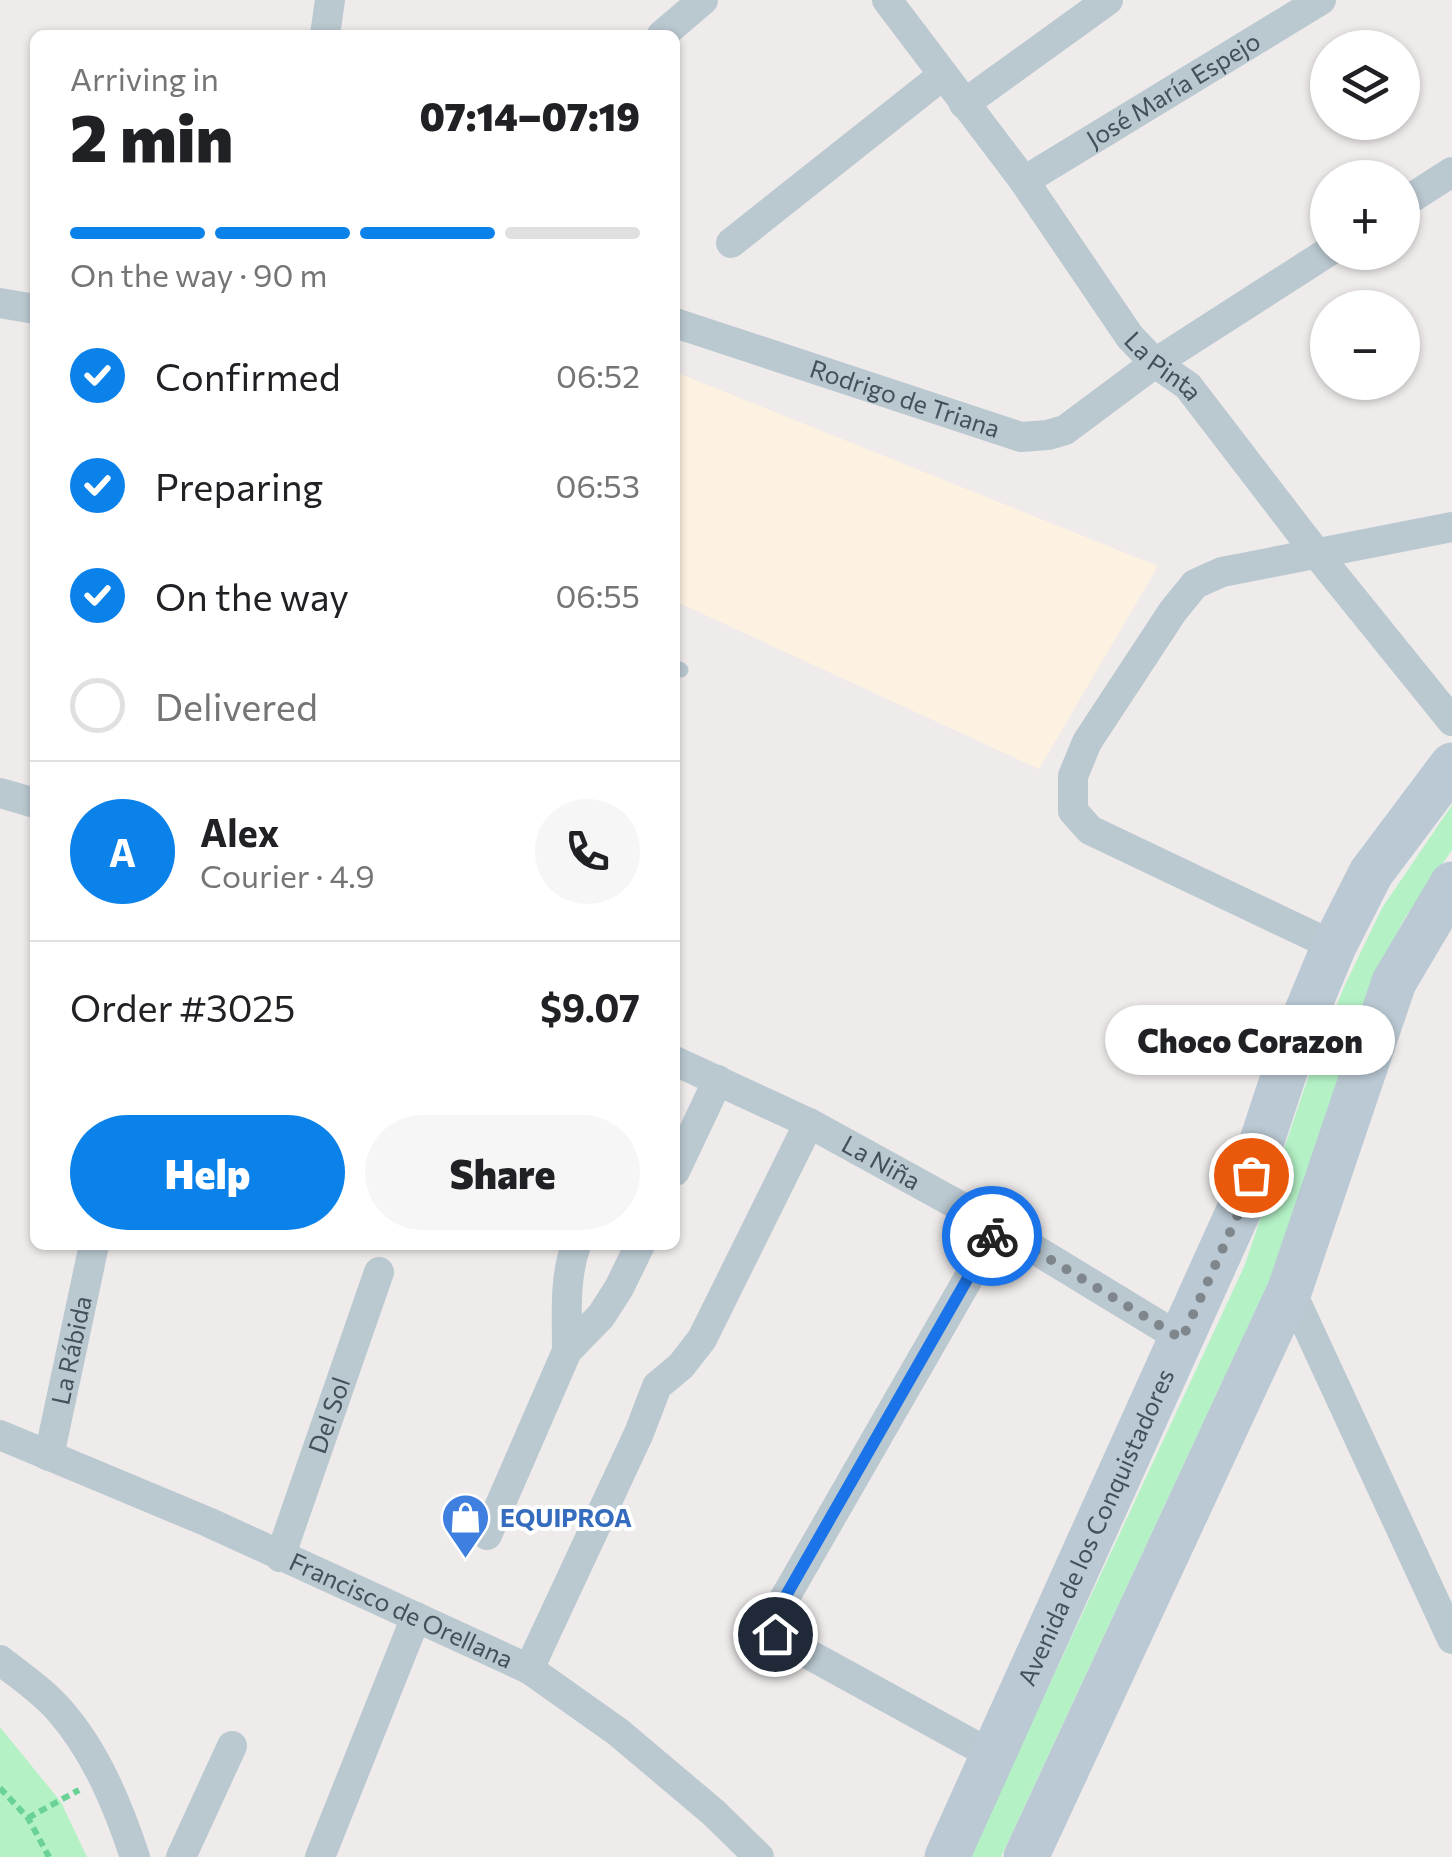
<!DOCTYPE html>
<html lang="en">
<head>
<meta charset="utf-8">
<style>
  :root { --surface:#fff; --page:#f6f6f6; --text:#202124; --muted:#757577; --line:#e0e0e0; --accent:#0a82ea }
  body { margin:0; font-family:Commissioner,sans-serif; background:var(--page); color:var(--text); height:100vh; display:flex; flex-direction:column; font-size:38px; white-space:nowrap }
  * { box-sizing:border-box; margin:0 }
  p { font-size:32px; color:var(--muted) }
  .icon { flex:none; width:55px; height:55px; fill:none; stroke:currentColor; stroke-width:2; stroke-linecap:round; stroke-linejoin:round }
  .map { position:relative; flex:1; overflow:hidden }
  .drawer { position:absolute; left:30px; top:30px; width:650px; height:1220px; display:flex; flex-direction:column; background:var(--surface); border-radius:15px; box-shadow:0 2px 8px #0004 }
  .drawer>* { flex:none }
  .buttons { position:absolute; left:1310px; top:30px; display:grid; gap:20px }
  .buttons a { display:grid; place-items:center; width:110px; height:110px; border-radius:50%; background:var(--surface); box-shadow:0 2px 8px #0004; font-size:50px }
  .pin { position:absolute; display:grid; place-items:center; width:85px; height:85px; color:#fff; margin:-42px; border:5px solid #fff; border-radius:50%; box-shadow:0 2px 10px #0007 }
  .courier { position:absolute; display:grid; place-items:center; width:100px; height:100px; margin:-50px; border:8px solid #1a73e8; border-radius:50%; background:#fff; color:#222; box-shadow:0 2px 12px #0007 }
  .bubble { position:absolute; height:70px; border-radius:35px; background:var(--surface); box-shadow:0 2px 8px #0004; font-size:32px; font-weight:800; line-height:70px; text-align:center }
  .head em { font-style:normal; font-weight:800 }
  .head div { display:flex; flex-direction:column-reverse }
  .head { display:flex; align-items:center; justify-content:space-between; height:170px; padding:0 40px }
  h1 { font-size:65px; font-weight:800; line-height:75px }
  .bar { display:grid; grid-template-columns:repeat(4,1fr); gap:15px 10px; align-content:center; height:120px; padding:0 40px }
  .bar i { height:12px; border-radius:8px; background:var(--line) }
  .bar .active { background:var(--accent) }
  .bar p { grid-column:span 4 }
  .line { display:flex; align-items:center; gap:25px; padding:0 40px; border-top:2px solid var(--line) }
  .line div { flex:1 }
  .round { display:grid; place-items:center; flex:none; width:105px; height:105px; border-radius:52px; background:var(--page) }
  ol { padding:0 40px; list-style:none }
  li { display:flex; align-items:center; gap:30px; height:110px }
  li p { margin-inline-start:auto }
  li .icon { padding:10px; border-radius:50%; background:var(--accent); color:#fff; stroke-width:4 }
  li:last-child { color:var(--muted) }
  li i { width:55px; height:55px; border:5px solid var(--line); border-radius:50% }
  .primary-button { display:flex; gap:20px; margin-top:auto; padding:20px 40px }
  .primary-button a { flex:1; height:115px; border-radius:60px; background:var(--accent); color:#fff; font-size:40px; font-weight:800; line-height:115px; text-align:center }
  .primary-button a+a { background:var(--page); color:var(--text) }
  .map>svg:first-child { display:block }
  .commercial { fill:#fdf2e1 }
  .green { fill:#b4f2c6 }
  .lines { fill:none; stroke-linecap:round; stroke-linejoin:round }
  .path { stroke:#6ad294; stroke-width:6; stroke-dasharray:8 5; stroke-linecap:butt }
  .service { stroke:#bac8d0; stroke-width:15 }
  .minor { stroke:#bac8d0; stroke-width:30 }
  .secondary { stroke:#bac9d4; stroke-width:45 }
  .done { stroke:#7f878d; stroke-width:10; stroke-dasharray:0 18 }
  .route { stroke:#1a73e8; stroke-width:12 }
  .labels { text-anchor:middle; stroke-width:8; stroke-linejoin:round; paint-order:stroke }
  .street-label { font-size:25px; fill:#42515a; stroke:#fff }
  .shop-label { font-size:25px; font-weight:bold; fill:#366cbe; stroke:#fff; text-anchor:start }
</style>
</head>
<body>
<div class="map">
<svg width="1452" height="1857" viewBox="0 0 1452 1857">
  <rect width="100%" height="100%" fill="#efebeb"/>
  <path class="commercial" d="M 675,372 L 1158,566 L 1039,769 L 675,601 Z"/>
  <path class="green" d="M 1452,805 L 1452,850 L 1403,921 L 1367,996 L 1270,1279 L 1001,1857 L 969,1857 L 1244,1267 L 1310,1072 L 1344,987 L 1382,908 Z
    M 0,1727 L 61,1802 L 87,1857 L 0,1857 Z"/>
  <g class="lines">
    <path class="path" d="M 0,1788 L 28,1818 L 49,1857
      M 28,1818 L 79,1790"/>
    <path class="service" d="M 675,667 L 681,670"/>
    <g class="minor">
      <path id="s1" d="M 887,0 L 1024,181 L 1130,337 L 1155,363 L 1188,386 L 1317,554 L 1452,721"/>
      <path d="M 325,35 L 330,0"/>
      <path d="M 662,35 L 703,0"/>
      <path d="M 964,104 L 1108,0"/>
      <path id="s2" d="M 1024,181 L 1321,0"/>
      <path d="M 1402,204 L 1452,172"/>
      <path d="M 731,243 L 943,75"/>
      <path d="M 0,303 L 35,309"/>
      <path id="s3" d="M 675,323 L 1021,437 L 1048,435 L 1065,430 L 1155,363 L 1328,252"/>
      <path d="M 0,793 L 35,803"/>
      <path d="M 1334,946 L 1090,830 L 1073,811 L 1073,776 L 1087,742 L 1173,611 L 1195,584 L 1222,572 L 1452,527"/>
      <path id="s4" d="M 675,1061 L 809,1123 L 998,1227 L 1182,1339"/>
      <path d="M 675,1171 L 718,1080"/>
      <path d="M 1290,1289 L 1452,1639"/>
      <path d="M 567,1351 C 567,1315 564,1279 576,1245"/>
      <path id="s5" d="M 0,1435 L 208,1522 L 529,1669 L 618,1732 L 714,1813 L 759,1857"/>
      <path id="s6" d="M 49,1456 L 94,1245"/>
      <path d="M 487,1535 L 567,1351 L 601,1316 L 619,1288 L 640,1245"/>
      <path id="s7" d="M 280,1557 L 379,1272"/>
      <path d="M 0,1660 C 20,1676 43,1691 60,1711 C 96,1752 118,1806 135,1857"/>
      <path d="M 529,1669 L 639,1433 L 657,1386 L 681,1366 L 702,1339 L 809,1123"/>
      <path d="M 992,1755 L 781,1639 L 773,1627 L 776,1613 L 998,1227"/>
      <path d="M 181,1857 L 232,1746"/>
      <path d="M 320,1857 L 416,1617"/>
    </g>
    <g class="secondary">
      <path id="s8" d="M 947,1857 L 1239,1210 L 1297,1035 L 1334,946 L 1371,873 L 1452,765"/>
      <path d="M 1026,1857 L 1290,1289 L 1394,982 L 1452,884"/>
    </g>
  </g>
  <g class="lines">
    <path class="done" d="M 992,1236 L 998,1228 L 1182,1339 L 1240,1210 L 1251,1175"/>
    <path class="route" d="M 775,1634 L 773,1620 L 776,1613 L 992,1236"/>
  </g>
  <defs>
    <symbol id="shop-pin" viewBox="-11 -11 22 30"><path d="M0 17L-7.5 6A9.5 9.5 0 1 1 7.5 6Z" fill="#3f7fe0" stroke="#fff"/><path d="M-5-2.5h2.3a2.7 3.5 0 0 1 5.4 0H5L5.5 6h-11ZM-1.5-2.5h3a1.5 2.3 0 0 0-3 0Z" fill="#fff"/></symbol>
  </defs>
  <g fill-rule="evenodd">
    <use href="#shop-pin" x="438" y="1490" width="55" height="75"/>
  </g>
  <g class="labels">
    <g class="street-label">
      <text dy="9" stroke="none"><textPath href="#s2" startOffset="175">José María Espejo</textPath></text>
      <text dy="9" stroke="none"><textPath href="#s1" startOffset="460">La Pinta</textPath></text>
      <text dy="9" stroke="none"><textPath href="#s3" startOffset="242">Rodrigo de Triana</textPath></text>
      <text dy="9" stroke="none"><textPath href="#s4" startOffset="230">La Niña</textPath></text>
      <text dy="9" stroke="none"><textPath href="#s6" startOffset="108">La Rábida</textPath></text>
      <text dy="9" stroke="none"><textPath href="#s7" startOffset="150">Del Sol</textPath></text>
      <text dy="9" stroke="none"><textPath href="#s8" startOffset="362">Avenida de los Conquistadores</textPath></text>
      <text dy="9" stroke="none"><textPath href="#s5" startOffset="438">Francisco de Orellana</textPath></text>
    </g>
    <g class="shop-label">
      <text x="500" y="1527">EQUIPROA</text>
    </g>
  </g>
</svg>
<div class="buttons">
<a><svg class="icon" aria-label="layers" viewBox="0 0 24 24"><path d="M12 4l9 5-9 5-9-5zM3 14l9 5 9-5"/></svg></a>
<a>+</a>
<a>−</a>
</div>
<div class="pin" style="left:1251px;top:1175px;background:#ea580c"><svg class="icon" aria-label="bag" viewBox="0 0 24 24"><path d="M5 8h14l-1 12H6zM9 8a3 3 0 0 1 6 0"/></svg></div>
<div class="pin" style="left:775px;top:1634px;background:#1f2937"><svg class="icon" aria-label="home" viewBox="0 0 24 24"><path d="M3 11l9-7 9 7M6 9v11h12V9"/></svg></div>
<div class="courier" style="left:992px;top:1236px"><svg class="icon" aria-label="bike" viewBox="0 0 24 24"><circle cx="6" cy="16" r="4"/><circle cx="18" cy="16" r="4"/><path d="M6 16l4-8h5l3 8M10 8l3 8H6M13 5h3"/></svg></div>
<div class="bubble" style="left:1105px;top:1005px;width:290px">Choco Corazon</div>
<section class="drawer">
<div class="head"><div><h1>2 min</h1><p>Arriving in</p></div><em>07:14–07:19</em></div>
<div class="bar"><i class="active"></i><i class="active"></i><i class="active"></i><i></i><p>On the way · 90 m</p></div>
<ol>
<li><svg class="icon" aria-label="check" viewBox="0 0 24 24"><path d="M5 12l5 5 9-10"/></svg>Confirmed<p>06:52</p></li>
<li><svg class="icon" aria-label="check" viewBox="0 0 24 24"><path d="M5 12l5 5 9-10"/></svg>Preparing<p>06:53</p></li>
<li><svg class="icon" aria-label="check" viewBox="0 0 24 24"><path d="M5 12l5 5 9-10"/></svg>On the way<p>06:55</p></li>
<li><i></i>Delivered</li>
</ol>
<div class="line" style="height:180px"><b class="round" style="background:var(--accent);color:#fff">A</b><div><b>Alex</b><p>Courier · 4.9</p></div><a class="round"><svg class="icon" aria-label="phone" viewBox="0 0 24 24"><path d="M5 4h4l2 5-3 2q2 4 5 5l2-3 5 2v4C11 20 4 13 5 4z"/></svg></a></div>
<div class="line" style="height:130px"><div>Order #3025</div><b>$9.07</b></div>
<div class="primary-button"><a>Help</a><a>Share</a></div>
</section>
</div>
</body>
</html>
